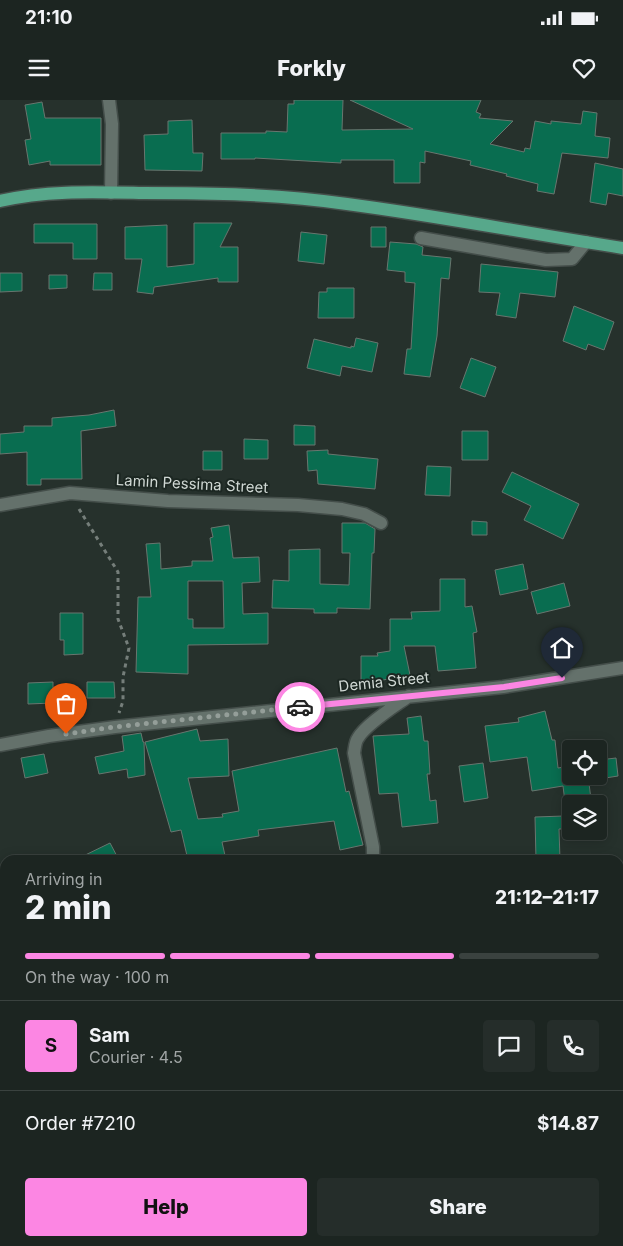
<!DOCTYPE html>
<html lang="en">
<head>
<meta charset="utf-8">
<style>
  :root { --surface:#1c2521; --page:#252d2a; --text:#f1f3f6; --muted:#a0a5a5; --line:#3a423f; --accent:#fc86e3 }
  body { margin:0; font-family:Inter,sans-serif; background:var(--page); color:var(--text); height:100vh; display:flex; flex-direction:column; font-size:19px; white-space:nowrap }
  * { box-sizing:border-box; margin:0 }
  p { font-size:16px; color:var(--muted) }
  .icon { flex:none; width:28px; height:28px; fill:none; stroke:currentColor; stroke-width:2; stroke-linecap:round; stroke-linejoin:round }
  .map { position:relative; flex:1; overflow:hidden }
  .drawer { position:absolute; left:0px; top:755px; width:624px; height:391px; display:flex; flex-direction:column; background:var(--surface); border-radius:15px 15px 0 0; box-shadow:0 2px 12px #0003,0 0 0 1px var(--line) }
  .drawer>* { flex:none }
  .fabs { position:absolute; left:562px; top:640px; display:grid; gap:10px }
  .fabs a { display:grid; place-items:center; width:45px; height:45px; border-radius:5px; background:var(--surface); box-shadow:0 2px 12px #0003,0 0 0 1px var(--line); font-size:25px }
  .pin { position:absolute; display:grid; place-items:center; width:42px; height:42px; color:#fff; margin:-51px -21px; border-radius:50% 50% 50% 0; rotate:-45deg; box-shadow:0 0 5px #0007 }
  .pin .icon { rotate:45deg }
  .courier { position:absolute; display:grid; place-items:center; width:50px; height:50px; margin:-25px; border:4px solid #fc86e3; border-radius:50%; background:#fff; color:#222; box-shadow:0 1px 6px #0007 }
  .head em { font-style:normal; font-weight:800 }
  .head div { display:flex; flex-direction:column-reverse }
  .head { display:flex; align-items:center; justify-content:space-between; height:85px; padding:0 25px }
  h1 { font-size:32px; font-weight:800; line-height:38px }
  .bar { display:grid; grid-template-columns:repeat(4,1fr); gap:8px 5px; align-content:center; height:60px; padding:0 25px }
  .bar i { height:6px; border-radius:4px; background:var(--line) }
  .bar .current { background:var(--accent) }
  .bar p { grid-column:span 4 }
  .line { display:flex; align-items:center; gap:12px; padding:0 25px; border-top:1px solid var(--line) }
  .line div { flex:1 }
  .round { display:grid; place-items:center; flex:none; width:52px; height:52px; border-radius:5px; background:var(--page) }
  .button { display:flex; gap:10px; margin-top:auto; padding:10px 25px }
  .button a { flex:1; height:58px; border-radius:5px; background:var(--accent); color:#111; font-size:20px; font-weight:800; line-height:58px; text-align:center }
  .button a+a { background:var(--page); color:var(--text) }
  .status { display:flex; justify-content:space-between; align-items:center; height:35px; padding:0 25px; background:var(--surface); direction:ltr }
  .status svg { height:14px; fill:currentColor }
  header { display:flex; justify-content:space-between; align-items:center; height:65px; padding:0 25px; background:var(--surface); font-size:22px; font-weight:800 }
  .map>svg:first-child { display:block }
  .building { fill:#096d50; stroke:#68766f; fill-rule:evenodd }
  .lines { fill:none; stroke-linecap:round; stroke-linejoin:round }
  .street-casing { stroke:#444e4a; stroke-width:15 }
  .primary-casing { stroke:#444e4a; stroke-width:15 }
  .path { stroke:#757e7a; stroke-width:3; stroke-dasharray:4 4; stroke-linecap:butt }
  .street { stroke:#64716b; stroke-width:12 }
  .primary { stroke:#57a88b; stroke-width:12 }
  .done { stroke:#949e99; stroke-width:5; stroke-dasharray:0 9 }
  .route { stroke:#fc86e3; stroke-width:6 }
  .labels { text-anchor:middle; stroke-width:4; stroke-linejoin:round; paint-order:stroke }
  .street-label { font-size:15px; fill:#d0d8d4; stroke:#1c2722 }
</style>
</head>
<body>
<div class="status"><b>21:10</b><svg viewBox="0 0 49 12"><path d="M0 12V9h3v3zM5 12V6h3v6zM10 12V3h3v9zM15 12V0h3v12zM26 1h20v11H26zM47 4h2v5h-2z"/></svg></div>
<header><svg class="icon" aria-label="menu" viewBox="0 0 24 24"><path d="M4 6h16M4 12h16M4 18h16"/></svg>Forkly<svg class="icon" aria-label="heart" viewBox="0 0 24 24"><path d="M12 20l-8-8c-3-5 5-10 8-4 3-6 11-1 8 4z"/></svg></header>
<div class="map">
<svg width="623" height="1146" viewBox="0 0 623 1146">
  <rect width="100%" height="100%" fill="#26312c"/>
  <path class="building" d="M 294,0 L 343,0 L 342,30 L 413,29 L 350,0 L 481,0 L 476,12 L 481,14 L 479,18 L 513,21 L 490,44 L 524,52 L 525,48 L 530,49 L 535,21 L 551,24 L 551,21 L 581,24 L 583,11 L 597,13 L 595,36 L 610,38 L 608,58 L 562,53 L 554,94 L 537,91 L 538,84 L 506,76 L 507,74 L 470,65 L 471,61 L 425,51 L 425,63 L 420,62 L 420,83 L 394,83 L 394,60 L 341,60 L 341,63 L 255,58 L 255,59 L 221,59 L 221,33 L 266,33 L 266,31 L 287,32 L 288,4 L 294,4 Z
    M 42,2 L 45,18 L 101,18 L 101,65 L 50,65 L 50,61 L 29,65 L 25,40 L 31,39 L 25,5 Z
    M 192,20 L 193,53 L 203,53 L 202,71 L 145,70 L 144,35 L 168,34 L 168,21 Z
    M 595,63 L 623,69 L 623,96 L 608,93 L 606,105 L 590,102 Z
    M 194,123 L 232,123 L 220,147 L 238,147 L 238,182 L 218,182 L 218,178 L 154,187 L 153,194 L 137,192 L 142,159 L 125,159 L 125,127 L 167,125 L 167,167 L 194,164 Z
    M 34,124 L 97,124 L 97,159 L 73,159 L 73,143 L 34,143 Z
    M 371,127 L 386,127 L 386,147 L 371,147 Z
    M 301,132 L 327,135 L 324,164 L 298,161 Z
    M 390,142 L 416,144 L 423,147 L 422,155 L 451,158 L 449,179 L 441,178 L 437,236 L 430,277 L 404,274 L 407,249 L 411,249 L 415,183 L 405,182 L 405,172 L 387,170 Z
    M 481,164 L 558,172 L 555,197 L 520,193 L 516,218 L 496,215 L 500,193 L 479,192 Z
    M 0,173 L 22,173 L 22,191 L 0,192 Z
    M 94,173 L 112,173 L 112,190 L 93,190 Z
    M 49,175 L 67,175 L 67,188 L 49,189 Z
    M 327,188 L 354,188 L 354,218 L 318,218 L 319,192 L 327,192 Z
    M 574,206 L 614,222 L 604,250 L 588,244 L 586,250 L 563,241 Z
    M 356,238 L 378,243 L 372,272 L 342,266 L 340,276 L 307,268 L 314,239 L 351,248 L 351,246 L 354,247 Z
    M 471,258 L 496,267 L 485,297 L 460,288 Z
    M 114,310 L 116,326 L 81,331 L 82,379 L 41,379 L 41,385 L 27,385 L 27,352 L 0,354 L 0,334 L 24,332 L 24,326 L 52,326 L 52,318 L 89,315 Z
    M 294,325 L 315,326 L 315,345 L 294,345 Z
    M 462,331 L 488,331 L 488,360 L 462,360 Z
    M 244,339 L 268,340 L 268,359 L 244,359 Z
    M 328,350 L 328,354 L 378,359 L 375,389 L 318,384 L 317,370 L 308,371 L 307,351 Z
    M 203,351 L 222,351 L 222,370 L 203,370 Z
    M 427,366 L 451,367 L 450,396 L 425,395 Z
    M 512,372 L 579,404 L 563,439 L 524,420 L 531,406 L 502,392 Z
    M 472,421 L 487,422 L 487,435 L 472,435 Z
    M 342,423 L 365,423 L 375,429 L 374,453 L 372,453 L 370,509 L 337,508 L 337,513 L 314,513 L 314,509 L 272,508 L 273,480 L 289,481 L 289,450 L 320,449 L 320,484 L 349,485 L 350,453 L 342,453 Z
    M 229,425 L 233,458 L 259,457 L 260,482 L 242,483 L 243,514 L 268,513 L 268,544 L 188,545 L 188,574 L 136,572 L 138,497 L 151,497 L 146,444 L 160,443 L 161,469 L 192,466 L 192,461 L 213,461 L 210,438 L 213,437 L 211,428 ZM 188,481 L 223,481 L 224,528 L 193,528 L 193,519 L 188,519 Z
    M 523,464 L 528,489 L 500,495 L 495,470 Z
    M 440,479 L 465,479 L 465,507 L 472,506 L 477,532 L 473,533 L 476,568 L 438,571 L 435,546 L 404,546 L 410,575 L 383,580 L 361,580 L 361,556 L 378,556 L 377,553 L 390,551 L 390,519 L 412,519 L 411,512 L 440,511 Z
    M 564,483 L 570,506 L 537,514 L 531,492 Z
    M 60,513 L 83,513 L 83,554 L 64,555 L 64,540 L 60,540 Z
    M 53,582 L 53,603 L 28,604 L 28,583 Z
    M 87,582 L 114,582 L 115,598 L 87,598 Z
    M 545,611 L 552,640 L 555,640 L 558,668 L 571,666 L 571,676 L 588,676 L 591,699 L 565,702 L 563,686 L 532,691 L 527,657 L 490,662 L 485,626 L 519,622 L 518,618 Z
    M 421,616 L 424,641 L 428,641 L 430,674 L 427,674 L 430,701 L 436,700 L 438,723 L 402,727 L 398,693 L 379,694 L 373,636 L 409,634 L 407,618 Z
    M 197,629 L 200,641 L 228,639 L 229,676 L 188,678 L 198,719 L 223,717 L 222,714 L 239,711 L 232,671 L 337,648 L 346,692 L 349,691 L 363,745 L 340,750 L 334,721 L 258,730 L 259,736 L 222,742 L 226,760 L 188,760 L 181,730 L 171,732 L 145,642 Z
    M 141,633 L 143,642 L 144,642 L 145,675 L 128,678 L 127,669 L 99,674 L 95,657 L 124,651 L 122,636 Z
    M 44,654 L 48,673 L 25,678 L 21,658 Z
    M 616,658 L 618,676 L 599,679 L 599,660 Z
    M 483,663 L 488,698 L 464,702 L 459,666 Z
    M 564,716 L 565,729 L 559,729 L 560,760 L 536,760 L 535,717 Z
    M 110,743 L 119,760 L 75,760 Z"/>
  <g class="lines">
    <defs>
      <path id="street" d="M 109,0 L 112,24 L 111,93
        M 421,138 L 546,160 L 572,159 L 586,142
        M 0,405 L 70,393 L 168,401 L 298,405 L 342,409 L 364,414 L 381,423
        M 0,645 L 49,636 L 115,627 L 503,587 L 623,568
        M 373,760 L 373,747 L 354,653 C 355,648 355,642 358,638 C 366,624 395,606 409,596
        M 0,817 L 5,817
        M 0,984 L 5,984
        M 619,1032 L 623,1033
        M 619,1120 L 623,1127
        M 417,1146 L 417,1141"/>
      <path id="primary" d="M 0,101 C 46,90 96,92 143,93 C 211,93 279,94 347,104 C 439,116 531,134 623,148"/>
    </defs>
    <use href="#street" class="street-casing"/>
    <use href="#primary" class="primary-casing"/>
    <path class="path" d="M 79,409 L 118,472 L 118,519 L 129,548 L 123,577 L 123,601 L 119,613"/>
    <use href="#street" class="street"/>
    <use href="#primary" class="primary"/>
  </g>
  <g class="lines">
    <path class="done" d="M 66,634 L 114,627 L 300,607"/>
    <path class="route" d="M 300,607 L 504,587 L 562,578"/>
  </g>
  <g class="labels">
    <g class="street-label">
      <text transform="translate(192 384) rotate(3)" y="5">Lamin Pessima Street</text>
      <text transform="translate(384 582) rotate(-6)" y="5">Demia Street</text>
    </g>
  </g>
</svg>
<div class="fabs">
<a><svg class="icon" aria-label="locate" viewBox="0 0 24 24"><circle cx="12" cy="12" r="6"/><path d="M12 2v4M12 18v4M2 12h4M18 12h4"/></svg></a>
<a><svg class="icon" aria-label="layers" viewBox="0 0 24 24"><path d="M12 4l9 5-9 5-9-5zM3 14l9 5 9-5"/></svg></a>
</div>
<div class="pin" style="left:66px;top:634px;background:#ea580c"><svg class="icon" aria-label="bag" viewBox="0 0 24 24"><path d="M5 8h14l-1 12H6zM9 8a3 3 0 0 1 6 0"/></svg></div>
<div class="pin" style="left:562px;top:578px;background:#1f2937"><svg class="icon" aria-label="home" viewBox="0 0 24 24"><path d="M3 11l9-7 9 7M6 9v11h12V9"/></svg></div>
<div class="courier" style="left:300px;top:607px"><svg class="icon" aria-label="car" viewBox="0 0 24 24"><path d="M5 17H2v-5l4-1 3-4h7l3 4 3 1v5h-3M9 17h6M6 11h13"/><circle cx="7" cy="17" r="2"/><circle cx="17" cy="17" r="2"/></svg></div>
<section class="drawer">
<div class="head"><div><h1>2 min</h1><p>Arriving in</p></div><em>21:12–21:17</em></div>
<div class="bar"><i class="current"></i><i class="current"></i><i class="current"></i><i></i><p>On the way · 100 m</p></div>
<div class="line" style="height:90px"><b class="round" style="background:var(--accent);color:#111">S</b><div><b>Sam</b><p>Courier · 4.5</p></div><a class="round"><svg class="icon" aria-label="chat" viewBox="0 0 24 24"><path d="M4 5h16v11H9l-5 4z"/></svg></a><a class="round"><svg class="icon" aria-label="phone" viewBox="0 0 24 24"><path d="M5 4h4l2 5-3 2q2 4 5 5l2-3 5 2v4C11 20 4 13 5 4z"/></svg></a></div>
<div class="line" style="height:65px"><div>Order #7210</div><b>$14.87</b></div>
<div class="button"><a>Help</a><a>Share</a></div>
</section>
</div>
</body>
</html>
